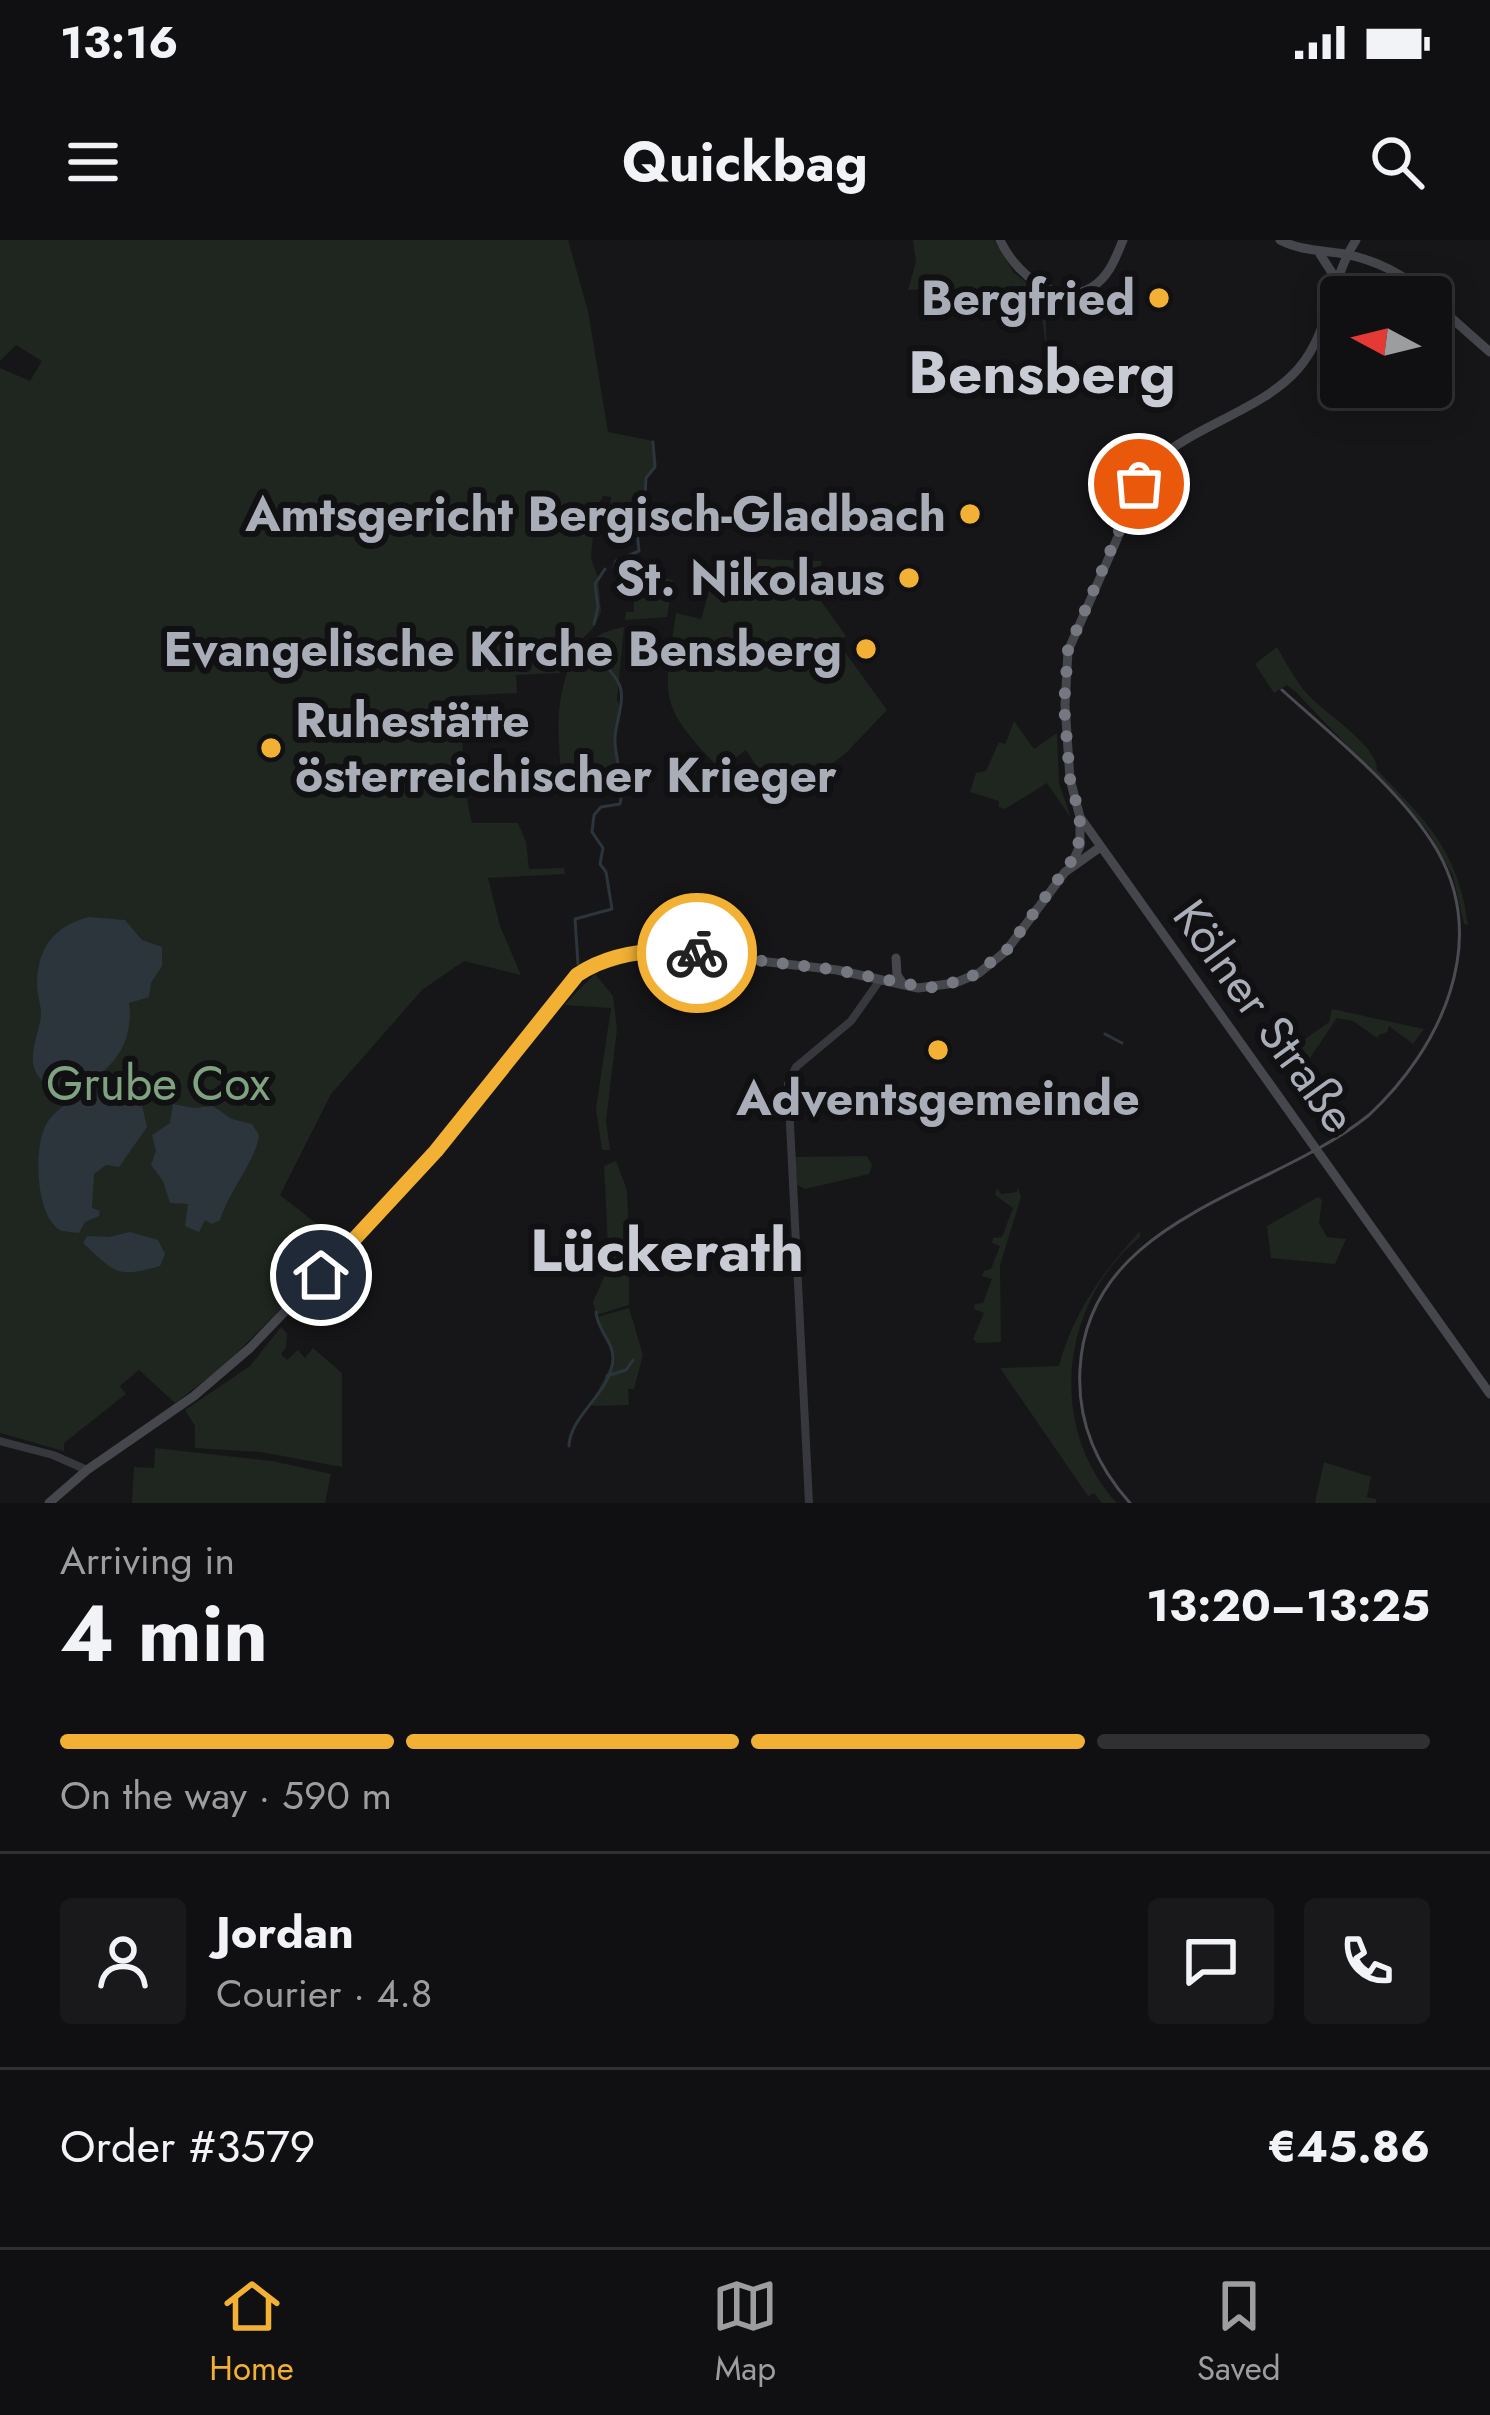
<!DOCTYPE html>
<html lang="en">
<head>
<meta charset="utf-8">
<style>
  :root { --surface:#101012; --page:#19191b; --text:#f1f3f6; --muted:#9c9d9f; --line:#303032; --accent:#f2b134 }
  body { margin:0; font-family:Jost,sans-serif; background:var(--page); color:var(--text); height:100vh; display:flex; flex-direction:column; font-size:45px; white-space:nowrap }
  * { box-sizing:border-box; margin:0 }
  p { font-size:39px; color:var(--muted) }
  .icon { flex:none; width:66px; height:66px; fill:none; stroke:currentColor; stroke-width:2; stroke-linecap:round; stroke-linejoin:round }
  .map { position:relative; height:1263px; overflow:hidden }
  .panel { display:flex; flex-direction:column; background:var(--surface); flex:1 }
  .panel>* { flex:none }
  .needle { width:78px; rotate:277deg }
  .fabs { position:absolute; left:1320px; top:36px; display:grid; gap:24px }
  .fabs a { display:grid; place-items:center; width:132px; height:132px; border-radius:12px; background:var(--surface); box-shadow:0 6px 30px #0003,0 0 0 3px var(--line); font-size:60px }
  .pin { position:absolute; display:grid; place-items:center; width:102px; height:102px; color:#fff; margin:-51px; border:6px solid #fff; border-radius:50%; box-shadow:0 3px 12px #0007 }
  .courier { position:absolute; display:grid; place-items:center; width:120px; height:120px; margin:-60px; border:9px solid #f2b134; border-radius:50%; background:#fff; color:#222; box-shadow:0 3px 15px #0007 }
  .head em { font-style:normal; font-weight:700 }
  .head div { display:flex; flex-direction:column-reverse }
  .head { display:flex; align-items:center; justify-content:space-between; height:204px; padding:0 60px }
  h1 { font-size:78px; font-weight:700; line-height:90px }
  .bar { display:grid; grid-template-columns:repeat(4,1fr); gap:18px 12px; align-content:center; height:144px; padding:0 60px }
  .bar i { height:15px; border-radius:9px; background:var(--line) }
  .bar .on { background:var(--accent) }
  .bar p { grid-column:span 4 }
  .line { display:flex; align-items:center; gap:30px; padding:0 60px; border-top:3px solid var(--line) }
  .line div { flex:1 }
  .round { display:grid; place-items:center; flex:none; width:126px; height:126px; border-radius:12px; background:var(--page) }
  .status { display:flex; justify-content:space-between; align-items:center; height:84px; padding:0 60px; background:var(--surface); direction:ltr }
  .status svg { height:33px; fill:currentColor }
  header { display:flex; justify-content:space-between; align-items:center; height:156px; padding:0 60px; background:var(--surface); font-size:54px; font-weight:700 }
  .menu { display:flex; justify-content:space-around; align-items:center; height:168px; border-top:3px solid var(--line); background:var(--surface); font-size:33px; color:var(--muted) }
  .menu a { display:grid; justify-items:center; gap:6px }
  .menu .on { color:var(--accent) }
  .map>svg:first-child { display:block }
  .green { fill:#1e261f }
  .water { fill:#2c353c }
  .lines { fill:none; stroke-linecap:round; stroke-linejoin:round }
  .stream { stroke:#2c353c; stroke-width:3 }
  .tertiary { stroke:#37383d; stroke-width:8 }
  .secondary { stroke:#45474d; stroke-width:9 }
  .tram { stroke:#4a4c52; stroke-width:3 }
  .done { stroke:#757880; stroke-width:12; stroke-dasharray:0 21.6 }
  .route { stroke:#f2b134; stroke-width:15 }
  .poi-dot { fill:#f2b134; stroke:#111113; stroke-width:4.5 }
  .labels { text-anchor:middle; stroke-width:12; stroke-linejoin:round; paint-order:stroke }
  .poi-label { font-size:48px; font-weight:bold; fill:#a8adb8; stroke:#111113; text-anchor:end }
  .street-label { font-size:48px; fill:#a8adb8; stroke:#111113 }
  .park-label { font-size:48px; fill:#7fa381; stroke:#111113 }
  .district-label { font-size:60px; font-weight:bold; fill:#c9ccd4; stroke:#111113 }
</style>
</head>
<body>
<div class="status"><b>13:16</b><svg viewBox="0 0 49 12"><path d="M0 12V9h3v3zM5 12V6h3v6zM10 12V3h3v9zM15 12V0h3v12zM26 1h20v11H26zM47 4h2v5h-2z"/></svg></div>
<header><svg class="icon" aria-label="menu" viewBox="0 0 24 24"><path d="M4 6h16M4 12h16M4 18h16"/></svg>Quickbag<svg class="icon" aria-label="search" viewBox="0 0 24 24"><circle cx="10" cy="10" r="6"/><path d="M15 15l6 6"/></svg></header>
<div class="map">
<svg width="1490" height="1263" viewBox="0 0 1490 1263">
  <rect width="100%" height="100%" fill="#161618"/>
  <path class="green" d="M 0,0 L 568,0 L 588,71 L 608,192 L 653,201 C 654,220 664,227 644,239 L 647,250 L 640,269 L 610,265 L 611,257 L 603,256 L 595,271 L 591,318 L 598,338 L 601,372 L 594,387 L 571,410 L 560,433 L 516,435 L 517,453 L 454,456 C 467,498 461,541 472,583 L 518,583 L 526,602 L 529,629 L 564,628 L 565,634 L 488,638 L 500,686 L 521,735 L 464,721 L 422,750 L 331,854 L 280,955 L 344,1005 L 225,1125 L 175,1163 L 139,1130 L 120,1146 L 126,1154 L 64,1203 L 64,1211 L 0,1193 L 0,128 L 30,141 L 42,121 L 16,105 L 0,121 Z
    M 913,0 L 994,0 L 1014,33 L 1045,57 L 1047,116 L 1041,71 L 1029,52 L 1012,59 L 987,60 L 983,56 L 953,62 L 951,47 L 908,50 L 916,22 Z
    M 719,318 L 822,321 L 813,350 L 846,396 L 839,401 L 842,408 L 887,470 L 847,512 L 782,564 L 746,510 L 720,529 C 656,463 664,458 676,373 L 701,379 Z
    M 664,338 L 673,340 L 667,377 L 625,380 L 626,372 L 634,372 L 633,340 Z
    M 624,387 L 617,460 L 621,470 L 614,494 L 623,541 L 585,559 L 576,537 L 561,530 C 555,475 555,398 624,387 Z
    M 1277,407 C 1285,421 1293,436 1303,449 C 1322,473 1377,503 1377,530 C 1427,582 1458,610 1468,685 L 1464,684 L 1453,636 L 1428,591 L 1296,452 L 1287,445 L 1274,453 L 1255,424 Z
    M 1014,481 L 1034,509 L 1057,493 L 1059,543 L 1071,578 L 1047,543 L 1005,569 L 999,567 L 999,561 L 970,552 L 976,533 L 986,531 L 999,502 L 1005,504 Z
    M 595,734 L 613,756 L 617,789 L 606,881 L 610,910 L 602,910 L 596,869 L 611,768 L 564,765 Z
    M 1332,769 L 1424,789 L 1413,804 L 1389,786 L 1387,792 L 1377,796 L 1380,800 L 1353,781 L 1337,778 L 1299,834 L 1284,814 L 1329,782 Z
    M 867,916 L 872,925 L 869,934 L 805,949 L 797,945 L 795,917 Z
    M 616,921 L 627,950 L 629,1009 L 623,1016 L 629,1029 L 629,1065 L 597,1075 L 593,1062 L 609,1026 L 604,926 Z
    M 1018,947 L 1021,957 L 1000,1025 L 1001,1102 L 977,1103 L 973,1099 L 984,1073 L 974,1069 L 975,1064 L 983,1063 L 992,1039 L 982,1036 L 984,1031 L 991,1029 L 1000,1006 L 992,1003 L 993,998 L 1002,997 L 1013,968 L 995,955 L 997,948 L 1001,954 L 1017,952 Z
    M 1318,957 L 1322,960 L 1319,983 L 1327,997 L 1346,999 L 1335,1024 L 1271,1018 L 1267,986 Z
    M 1140,991 L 1140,997 C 1061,1061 1046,1187 1117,1263 L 1102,1263 L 1094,1253 L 1088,1256 L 1000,1128 L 1059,1126 C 1073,1072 1103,1032 1140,991 Z
    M 629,1068 L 643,1115 L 634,1149 L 628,1149 L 629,1165 L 594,1166 L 591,1165 L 614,1119 L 597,1077 Z
    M 281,1087 L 287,1094 L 286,1108 L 281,1114 L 287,1120 L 298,1110 L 305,1118 L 313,1108 L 342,1133 L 342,1227 L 261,1212 L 195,1208 L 195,1186 L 185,1170 L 250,1126 Z
    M 155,1208 L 272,1221 L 331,1234 L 325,1263 L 132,1263 L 134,1227 L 154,1228 Z
    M 1324,1222 L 1371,1237 L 1367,1257 L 1376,1259 L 1376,1263 L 1315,1263 Z"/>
  <path class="water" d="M 89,677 L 125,680 L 142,700 L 162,707 L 162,726 L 151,743 L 149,757 L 129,763 C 136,814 98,843 54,860 C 52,845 40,843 35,830 C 28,812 40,792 41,774 C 41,764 37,755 37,745 C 37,708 54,686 89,677 Z
    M 117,838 L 137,844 L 147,887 L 119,927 L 106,925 L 94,934 L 92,968 L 100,971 L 99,976 L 85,982 L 79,993 C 74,992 65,992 60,990 C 35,975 33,905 47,883 C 62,860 94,850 117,838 Z
    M 173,864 L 194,868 L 213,866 L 232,879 L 252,884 L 259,895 C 256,921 229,950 220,980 L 212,984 L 205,980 L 199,992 L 185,986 L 188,964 L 170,963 L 163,941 L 151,925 L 156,911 L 152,895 L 170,883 Z
    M 130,992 L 158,1000 L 165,1014 L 160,1026 C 116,1038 117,1034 83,1003 L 87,996 L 109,997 Z"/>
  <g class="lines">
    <path class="stream" d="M 614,328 L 616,321 L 639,311 L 636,283 L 645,257 L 646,238 L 655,227 L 653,202
      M 594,384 L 598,367 L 595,344 L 605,329
      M 578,724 L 575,679 L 612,669 L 606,632 L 600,624 L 603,608 L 592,592 L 594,575 L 601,567 L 620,564 C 626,539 614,521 615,497 C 616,481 627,456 618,442 C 610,428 598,421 594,403
      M 1105,794 L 1122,803
      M 607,1136 L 626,1130 L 633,1120
      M 569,1206 C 570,1174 612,1153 613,1118 C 613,1101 597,1090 596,1072"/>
    <path class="tertiary" d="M 0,1201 L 53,1215 L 87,1230
      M 809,1263 L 788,844 L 796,827 L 851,781 L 880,740"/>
    <path class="secondary" d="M 1000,0 C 1014,31 1055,69 1092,47 C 1109,37 1116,17 1123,0
      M 1280,0 C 1301,11 1322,10 1345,14 C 1376,20 1406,35 1428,57
      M 1318,11 L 1336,39
      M 1431,60 L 1490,112
      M 1155,222 C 1197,184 1262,170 1298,129 C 1330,93 1330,40 1356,0
      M 1145,235 L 1068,411 L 1065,465 L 1070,539 L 1080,577 L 1490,1154
      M 1072,623 L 1080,606 L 1080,581
      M 896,718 L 897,735 L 904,745
      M 49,1263 L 87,1230 L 194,1156 L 250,1108 L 420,930 L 580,732 L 656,709 L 837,730 L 918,748 L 955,743 L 979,733 L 1006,711 L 1065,632 L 1099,608"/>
    <path class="tram" d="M 1130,1263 C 1096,1225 1077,1180 1080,1129 C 1088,976 1272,954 1369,875 C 1441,808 1490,703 1437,610 C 1402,551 1333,496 1282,450"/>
  </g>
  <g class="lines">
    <path class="done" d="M 697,713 L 837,730 L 928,748 L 968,739 L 1006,711 L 1078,612 L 1080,577 L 1070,539 L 1064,465 L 1068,410 L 1139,244"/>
    <path class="route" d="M 321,1035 L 436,911 L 577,735 C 613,711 655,708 697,713"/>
  </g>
  <g class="poi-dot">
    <circle cx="1159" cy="58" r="12"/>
    <circle cx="970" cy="274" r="12"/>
    <circle cx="909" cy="338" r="12"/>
    <circle cx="866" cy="409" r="12"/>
    <circle cx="271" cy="508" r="12"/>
    <circle cx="938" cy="810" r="12"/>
  </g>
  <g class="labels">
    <g class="poi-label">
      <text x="1135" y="75">Bergfried</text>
      <text x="946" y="291">Amtsgericht Bergisch-Gladbach</text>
      <text x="885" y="355">St. Nikolaus</text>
      <text x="842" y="426">Evangelische Kirche Bensberg</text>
      <text x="295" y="497" text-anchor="start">Ruhestätte<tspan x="295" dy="55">österreichischer Krieger</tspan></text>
      <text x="938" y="875" text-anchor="middle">Adventsgemeinde</text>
    </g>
    <g class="street-label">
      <text transform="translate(1265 776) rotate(54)" y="17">Kölner Straße</text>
    </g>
    <g class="park-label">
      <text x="158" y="860">Grube Cox</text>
    </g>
    <g class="district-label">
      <text x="1042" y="153">Bensberg</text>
      <text x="667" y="1031">Lückerath</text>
    </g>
  </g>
</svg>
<div class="fabs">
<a><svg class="needle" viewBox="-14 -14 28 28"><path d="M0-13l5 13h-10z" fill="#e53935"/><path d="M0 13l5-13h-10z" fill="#9c9d9f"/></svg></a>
</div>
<div class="pin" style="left:1139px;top:244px;background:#ea580c"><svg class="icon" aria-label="bag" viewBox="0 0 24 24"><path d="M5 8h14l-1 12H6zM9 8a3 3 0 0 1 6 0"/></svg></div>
<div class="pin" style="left:321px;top:1035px;background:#1f2937"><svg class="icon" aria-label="home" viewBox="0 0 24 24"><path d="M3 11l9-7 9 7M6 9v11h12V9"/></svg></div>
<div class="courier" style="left:697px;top:713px"><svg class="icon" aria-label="bike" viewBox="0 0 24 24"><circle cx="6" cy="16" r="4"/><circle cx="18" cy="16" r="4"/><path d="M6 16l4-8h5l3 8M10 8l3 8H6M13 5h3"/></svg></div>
</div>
<section class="panel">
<div class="head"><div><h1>4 min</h1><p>Arriving in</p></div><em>13:20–13:25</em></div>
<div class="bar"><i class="on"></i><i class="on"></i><i class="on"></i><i></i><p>On the way · 590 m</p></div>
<div class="line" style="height:216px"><a class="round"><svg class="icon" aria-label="person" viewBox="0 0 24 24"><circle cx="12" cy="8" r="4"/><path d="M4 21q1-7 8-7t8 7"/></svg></a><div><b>Jordan</b><p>Courier · 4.8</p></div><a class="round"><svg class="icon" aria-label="chat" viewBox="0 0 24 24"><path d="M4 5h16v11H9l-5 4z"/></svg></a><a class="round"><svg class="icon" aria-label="phone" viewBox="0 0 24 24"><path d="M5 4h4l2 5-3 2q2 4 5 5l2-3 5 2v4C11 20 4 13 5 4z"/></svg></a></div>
<div class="line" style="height:156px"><div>Order #3579</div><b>€45.86</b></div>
</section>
<nav class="menu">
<a class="on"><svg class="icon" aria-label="home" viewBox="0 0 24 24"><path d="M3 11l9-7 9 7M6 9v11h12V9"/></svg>Home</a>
<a><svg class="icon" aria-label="map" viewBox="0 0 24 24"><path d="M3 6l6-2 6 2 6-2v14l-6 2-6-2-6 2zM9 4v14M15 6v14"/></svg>Map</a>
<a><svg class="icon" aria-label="saved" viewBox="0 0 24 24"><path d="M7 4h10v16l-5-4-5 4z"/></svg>Saved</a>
</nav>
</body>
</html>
